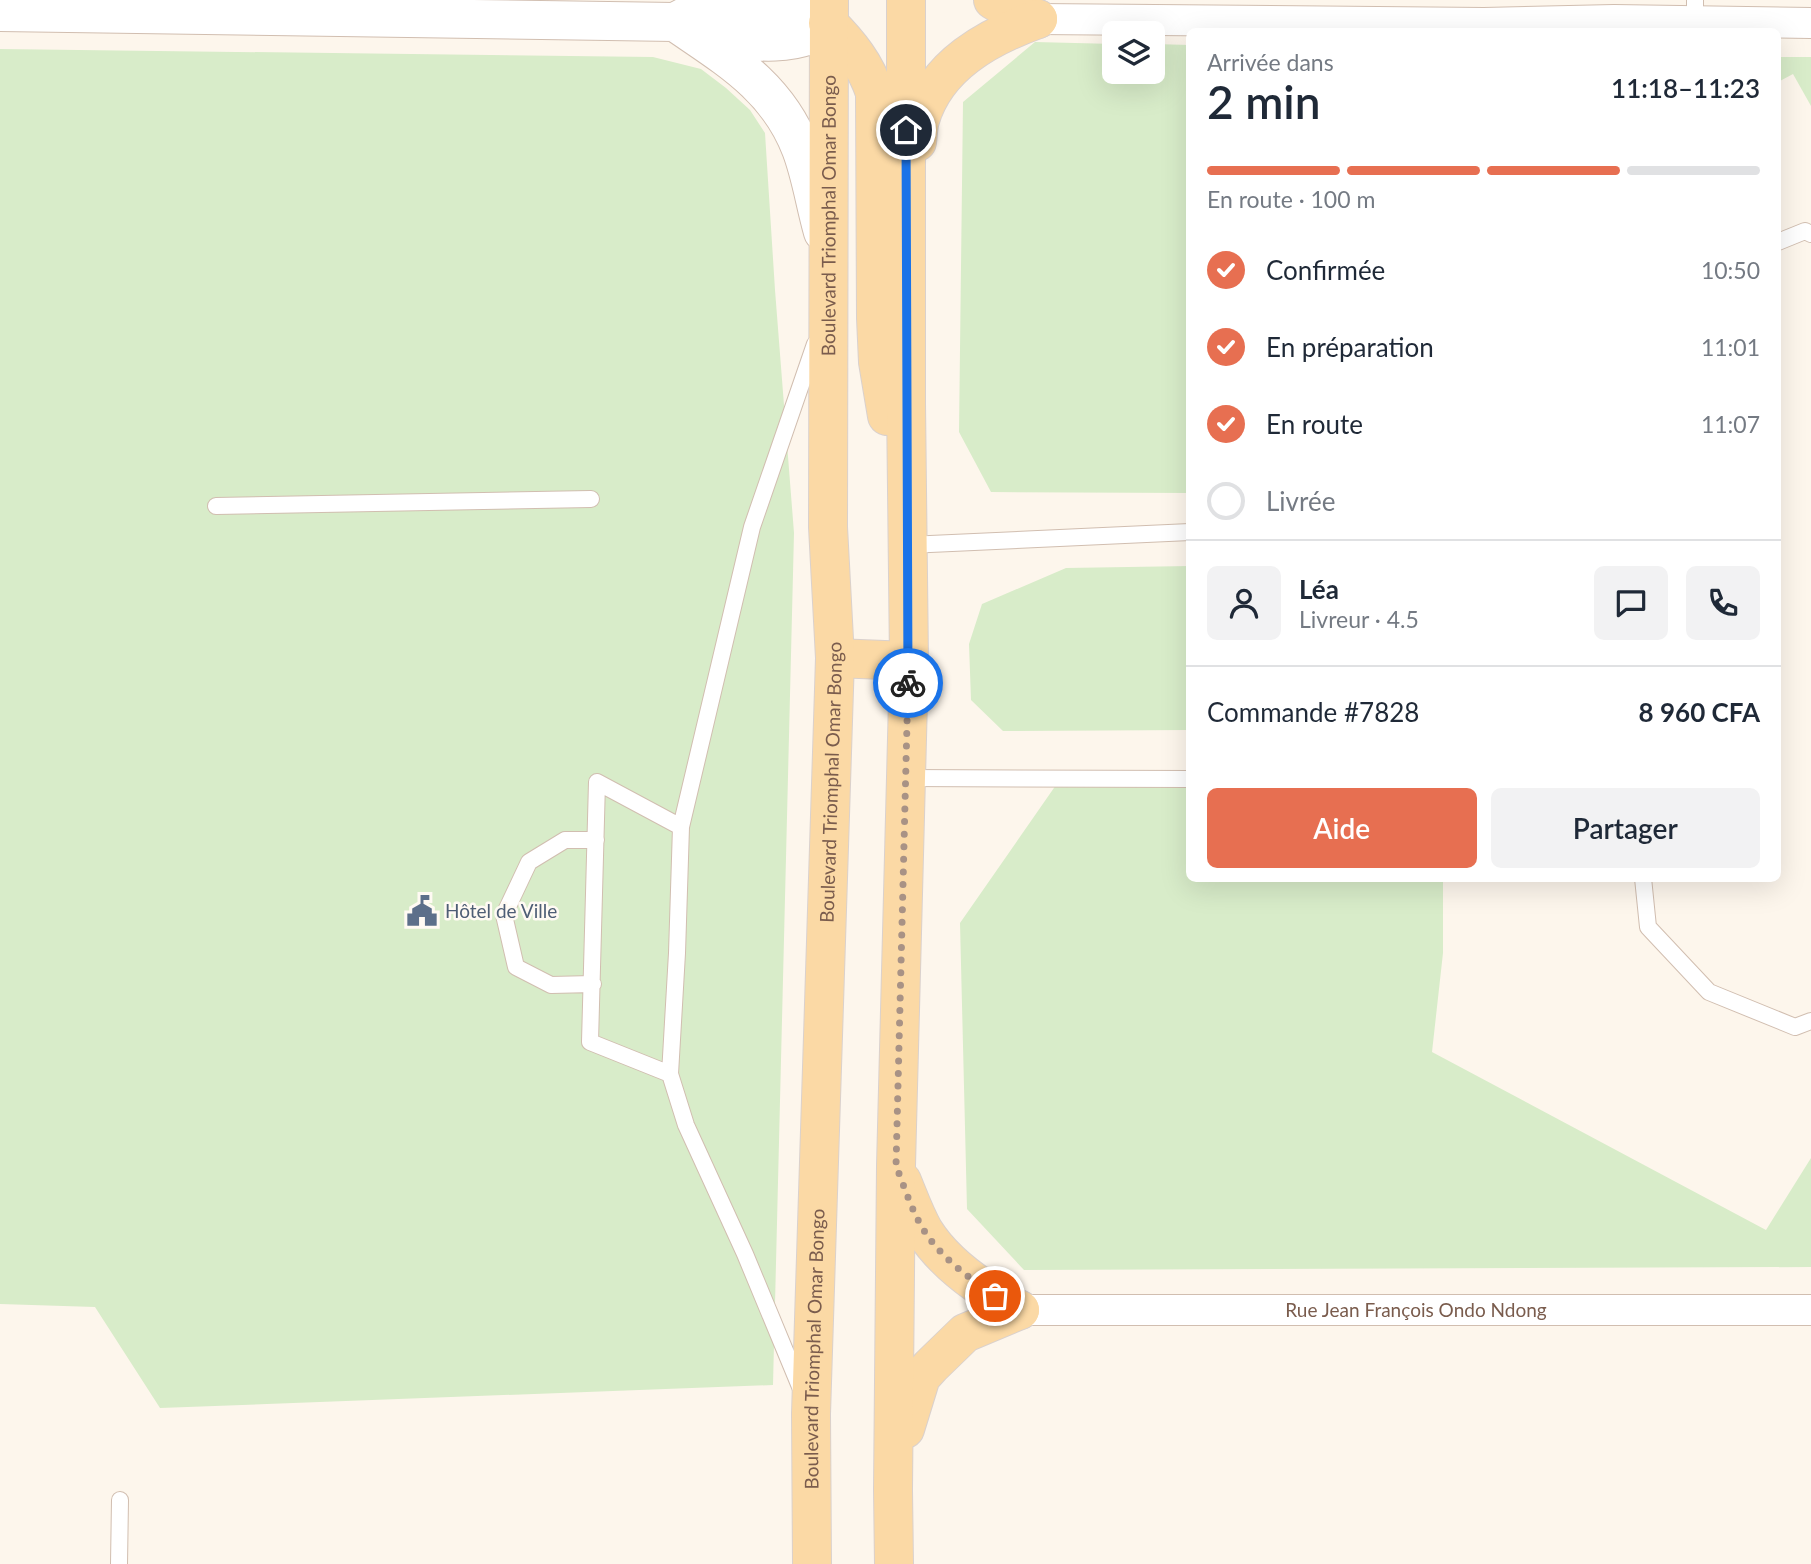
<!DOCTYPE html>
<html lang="fr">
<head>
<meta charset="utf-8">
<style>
  :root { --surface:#fff; --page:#f2f2f3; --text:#1f2937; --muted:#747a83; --line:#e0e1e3; --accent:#e76f51 }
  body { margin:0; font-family:Lato,sans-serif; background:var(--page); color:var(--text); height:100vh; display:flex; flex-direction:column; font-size:26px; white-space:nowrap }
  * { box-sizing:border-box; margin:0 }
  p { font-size:23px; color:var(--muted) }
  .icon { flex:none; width:38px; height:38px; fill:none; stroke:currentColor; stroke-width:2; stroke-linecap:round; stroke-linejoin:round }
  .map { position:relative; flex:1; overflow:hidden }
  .panel { position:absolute; left:1186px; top:28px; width:595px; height:854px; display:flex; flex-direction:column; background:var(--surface); border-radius:10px; box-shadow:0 7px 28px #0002 }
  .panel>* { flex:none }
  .buttons { position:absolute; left:1102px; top:21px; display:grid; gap:14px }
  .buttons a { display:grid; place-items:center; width:63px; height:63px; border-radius:10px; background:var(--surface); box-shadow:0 7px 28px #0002; font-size:35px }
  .pin { position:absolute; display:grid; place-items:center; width:60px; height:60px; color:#fff; margin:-30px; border:4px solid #fff; border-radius:50%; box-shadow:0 2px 7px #0007 }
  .courier { position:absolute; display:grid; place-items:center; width:70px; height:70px; margin:-35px; border:5px solid #1a73e8; border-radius:50%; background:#fff; color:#222; box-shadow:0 2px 9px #0007 }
  .overview em { font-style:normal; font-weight:600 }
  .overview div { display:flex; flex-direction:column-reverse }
  .overview { display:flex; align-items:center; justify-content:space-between; height:119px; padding:0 21px }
  h1 { font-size:46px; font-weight:600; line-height:52px }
  .bar { display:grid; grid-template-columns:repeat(4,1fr); gap:10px 7px; align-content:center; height:84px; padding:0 21px }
  .bar i { height:9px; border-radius:5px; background:var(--line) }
  .bar .active { background:var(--accent) }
  .bar p { grid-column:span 4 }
  .line { display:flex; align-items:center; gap:18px; padding:0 21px; border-top:2px solid var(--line) }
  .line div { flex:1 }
  .round { display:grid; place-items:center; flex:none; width:74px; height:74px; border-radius:10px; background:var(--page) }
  ol { padding:0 21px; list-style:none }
  li { display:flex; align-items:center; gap:21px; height:77px }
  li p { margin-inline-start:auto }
  li .icon { padding:7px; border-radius:50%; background:var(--accent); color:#fff; stroke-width:4 }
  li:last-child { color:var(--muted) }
  li i { width:38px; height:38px; border:4px solid var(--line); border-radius:50% }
  .cta { display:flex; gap:14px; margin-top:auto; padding:14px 21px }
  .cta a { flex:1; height:80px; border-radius:10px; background:var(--accent); color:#fff; font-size:28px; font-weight:600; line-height:80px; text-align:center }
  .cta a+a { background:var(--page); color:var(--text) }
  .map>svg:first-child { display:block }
  .green { fill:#d8ecc9 }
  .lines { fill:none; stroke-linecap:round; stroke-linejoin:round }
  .service-casing { stroke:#d1beb0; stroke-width:18 }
  .minor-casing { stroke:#d1beb0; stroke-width:32 }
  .tertiary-casing { stroke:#d1beb0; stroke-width:40 }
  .primary-casing { stroke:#dad1cd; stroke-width:40 }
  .service { stroke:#fff; stroke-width:16 }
  .minor { stroke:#fff; stroke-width:30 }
  .tertiary { stroke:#fff; stroke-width:38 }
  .primary { stroke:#fbd9a5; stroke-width:38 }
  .done { stroke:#a89285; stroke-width:7; stroke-dasharray:0 12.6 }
  .route { stroke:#1a73e8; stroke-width:9 }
  .labels { text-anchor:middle; stroke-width:5; stroke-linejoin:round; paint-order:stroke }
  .street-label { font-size:19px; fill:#7a5c4d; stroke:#fffaf3 }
  .service-label { font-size:19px; fill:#4e5e75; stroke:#fffaf3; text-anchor:start }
</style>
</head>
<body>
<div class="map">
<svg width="1811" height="1564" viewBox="0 0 1811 1564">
  <rect width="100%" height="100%" fill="#fdf6ec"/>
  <path class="green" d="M 1035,42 L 1115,44 L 1115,72 L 1153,72 L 1153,44 L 1190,45 L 1190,493 L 991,492 L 959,432 L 963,102 Z
    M 0,49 L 653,57 L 701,69 L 726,88 L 750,110 L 765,133 L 775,290 L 794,533 L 773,1385 L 160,1408 L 95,1307 L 0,1304 Z
    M 1778,57 L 1811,57 L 1811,106 L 1793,74 L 1778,82 Z
    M 1190,566 L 1190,730 L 1003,731 L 971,700 L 969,644 L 982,604 L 1066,568 Z
    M 1190,784 L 1190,878 L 1443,879 L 1443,953 L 1432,1052 L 1766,1230 L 1811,1158 L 1811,1267 L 1024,1270 L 967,1209 L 960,923 L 1056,785 Z"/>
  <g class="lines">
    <defs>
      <path id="service" d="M 1695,22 L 1695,0
        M 1778,242 L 1805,231 L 1811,234
        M 216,506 L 591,499
        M 908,545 L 1190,532
        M 906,778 L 1190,779
        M 1643,878 L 1648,927 L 1709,992 L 1795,1027 L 1811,1021
        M 593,984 L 551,985 L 516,967 L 504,915 L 529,862 L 565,840 L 596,840
        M 670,1074 L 590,1042 L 597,782 L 681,827
        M 801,1389 L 745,1254 L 686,1125 L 670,1074 L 677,953 L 681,827 L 752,527 L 815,344
        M 119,1564 L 120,1500"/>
      <g id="minor">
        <path d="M 1038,19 L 1484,23 L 1614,20 L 1811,23"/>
        <path id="s1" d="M 1020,1310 L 1811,1310"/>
      </g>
      <path id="tertiary" d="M 0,12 L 675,22 L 716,0
        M 675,22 C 727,58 777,86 801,149 C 811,175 815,204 823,232
        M 695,35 C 733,39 798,53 828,23 L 823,18 L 807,11 L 702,8"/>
      <g id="primary">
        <path d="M 993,0 L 1010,10 L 1038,19"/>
        <path d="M 828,23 C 849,44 866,65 875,93 L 876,318 L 878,362 L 887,416"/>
        <path d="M 917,142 C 918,135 918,127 920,120 C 936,65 988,37 1038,19"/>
        <path d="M 835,658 L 909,661"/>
        <path d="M 902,1181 C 909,1198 915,1215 924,1231 C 946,1266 984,1291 1020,1310"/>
        <path d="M 905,1429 L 921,1377 L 931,1366 L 965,1333 L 1020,1310"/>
        <path id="s2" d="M 812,1564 L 811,1414 L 835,658 L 828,527 L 829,0"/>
        <path d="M 894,1564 L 893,1490 L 896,1166 L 909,661 L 906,403 L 906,0"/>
      </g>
    </defs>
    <use href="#service" class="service-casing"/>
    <use href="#minor" class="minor-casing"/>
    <use href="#tertiary" class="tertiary-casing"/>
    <use href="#primary" class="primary-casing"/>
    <use href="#service" class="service"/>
    <use href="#minor" class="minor"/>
    <use href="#tertiary" class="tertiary"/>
    <use href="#primary" class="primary"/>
  </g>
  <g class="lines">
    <path class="done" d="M 908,683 L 896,1166 C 905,1188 912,1212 925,1232 C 942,1258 969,1278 995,1296"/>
    <path class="route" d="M 906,130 L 908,683"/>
  </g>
  <defs>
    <symbol id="civic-bare" viewBox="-9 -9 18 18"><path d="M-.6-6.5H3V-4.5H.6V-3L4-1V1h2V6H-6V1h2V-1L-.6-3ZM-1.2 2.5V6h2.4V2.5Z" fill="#5c6f8a" stroke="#fffaf3" stroke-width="2.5" paint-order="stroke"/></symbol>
  </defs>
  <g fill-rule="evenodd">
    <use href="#civic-bare" x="400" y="889" width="44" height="44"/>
  </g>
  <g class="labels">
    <g class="street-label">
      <text dy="7" stroke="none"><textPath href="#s2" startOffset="1349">Boulevard Triomphal Omar Bongo</textPath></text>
      <text dy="7" stroke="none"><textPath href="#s2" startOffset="782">Boulevard Triomphal Omar Bongo</textPath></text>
      <text dy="7" stroke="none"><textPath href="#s1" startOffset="396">Rue Jean François Ondo Ndong</textPath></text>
      <text dy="7" stroke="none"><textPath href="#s2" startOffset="215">Boulevard Triomphal Omar Bongo</textPath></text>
    </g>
    <g class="service-label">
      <text x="445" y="918">Hôtel de Ville</text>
    </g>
  </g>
</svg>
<div class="buttons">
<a><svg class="icon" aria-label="layers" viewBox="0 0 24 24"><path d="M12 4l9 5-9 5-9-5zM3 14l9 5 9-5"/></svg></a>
</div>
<div class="pin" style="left:995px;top:1296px;background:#ea580c"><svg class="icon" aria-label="bag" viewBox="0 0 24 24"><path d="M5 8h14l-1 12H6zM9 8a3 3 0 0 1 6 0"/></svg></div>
<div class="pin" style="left:906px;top:130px;background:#1f2937"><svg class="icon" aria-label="home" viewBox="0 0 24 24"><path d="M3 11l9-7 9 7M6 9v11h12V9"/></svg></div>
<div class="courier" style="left:908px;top:683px"><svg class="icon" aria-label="bike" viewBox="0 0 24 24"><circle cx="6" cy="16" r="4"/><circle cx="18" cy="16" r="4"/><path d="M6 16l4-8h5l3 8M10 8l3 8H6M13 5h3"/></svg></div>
<section class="panel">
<div class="overview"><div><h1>2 min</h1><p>Arrivée dans</p></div><em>11:18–11:23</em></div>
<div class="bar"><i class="active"></i><i class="active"></i><i class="active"></i><i></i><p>En route · 100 m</p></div>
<ol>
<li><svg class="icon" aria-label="check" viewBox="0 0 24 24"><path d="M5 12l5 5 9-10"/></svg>Confirmée<p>10:50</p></li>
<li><svg class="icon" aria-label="check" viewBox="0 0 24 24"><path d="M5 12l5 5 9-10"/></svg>En préparation<p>11:01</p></li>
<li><svg class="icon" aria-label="check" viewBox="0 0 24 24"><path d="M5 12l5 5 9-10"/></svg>En route<p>11:07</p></li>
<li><i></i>Livrée</li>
</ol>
<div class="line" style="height:126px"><a class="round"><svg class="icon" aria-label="person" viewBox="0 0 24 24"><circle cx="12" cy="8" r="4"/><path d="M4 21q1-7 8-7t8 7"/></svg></a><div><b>Léa</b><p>Livreur · 4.5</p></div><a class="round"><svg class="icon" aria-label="chat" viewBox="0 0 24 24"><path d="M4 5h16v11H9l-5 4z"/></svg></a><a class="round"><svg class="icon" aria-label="phone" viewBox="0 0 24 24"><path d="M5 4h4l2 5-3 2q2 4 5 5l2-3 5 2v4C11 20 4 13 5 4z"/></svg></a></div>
<div class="line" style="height:91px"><div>Commande #7828</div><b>8 960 CFA</b></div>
<div class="cta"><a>Aide</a><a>Partager</a></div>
</section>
</div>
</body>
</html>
